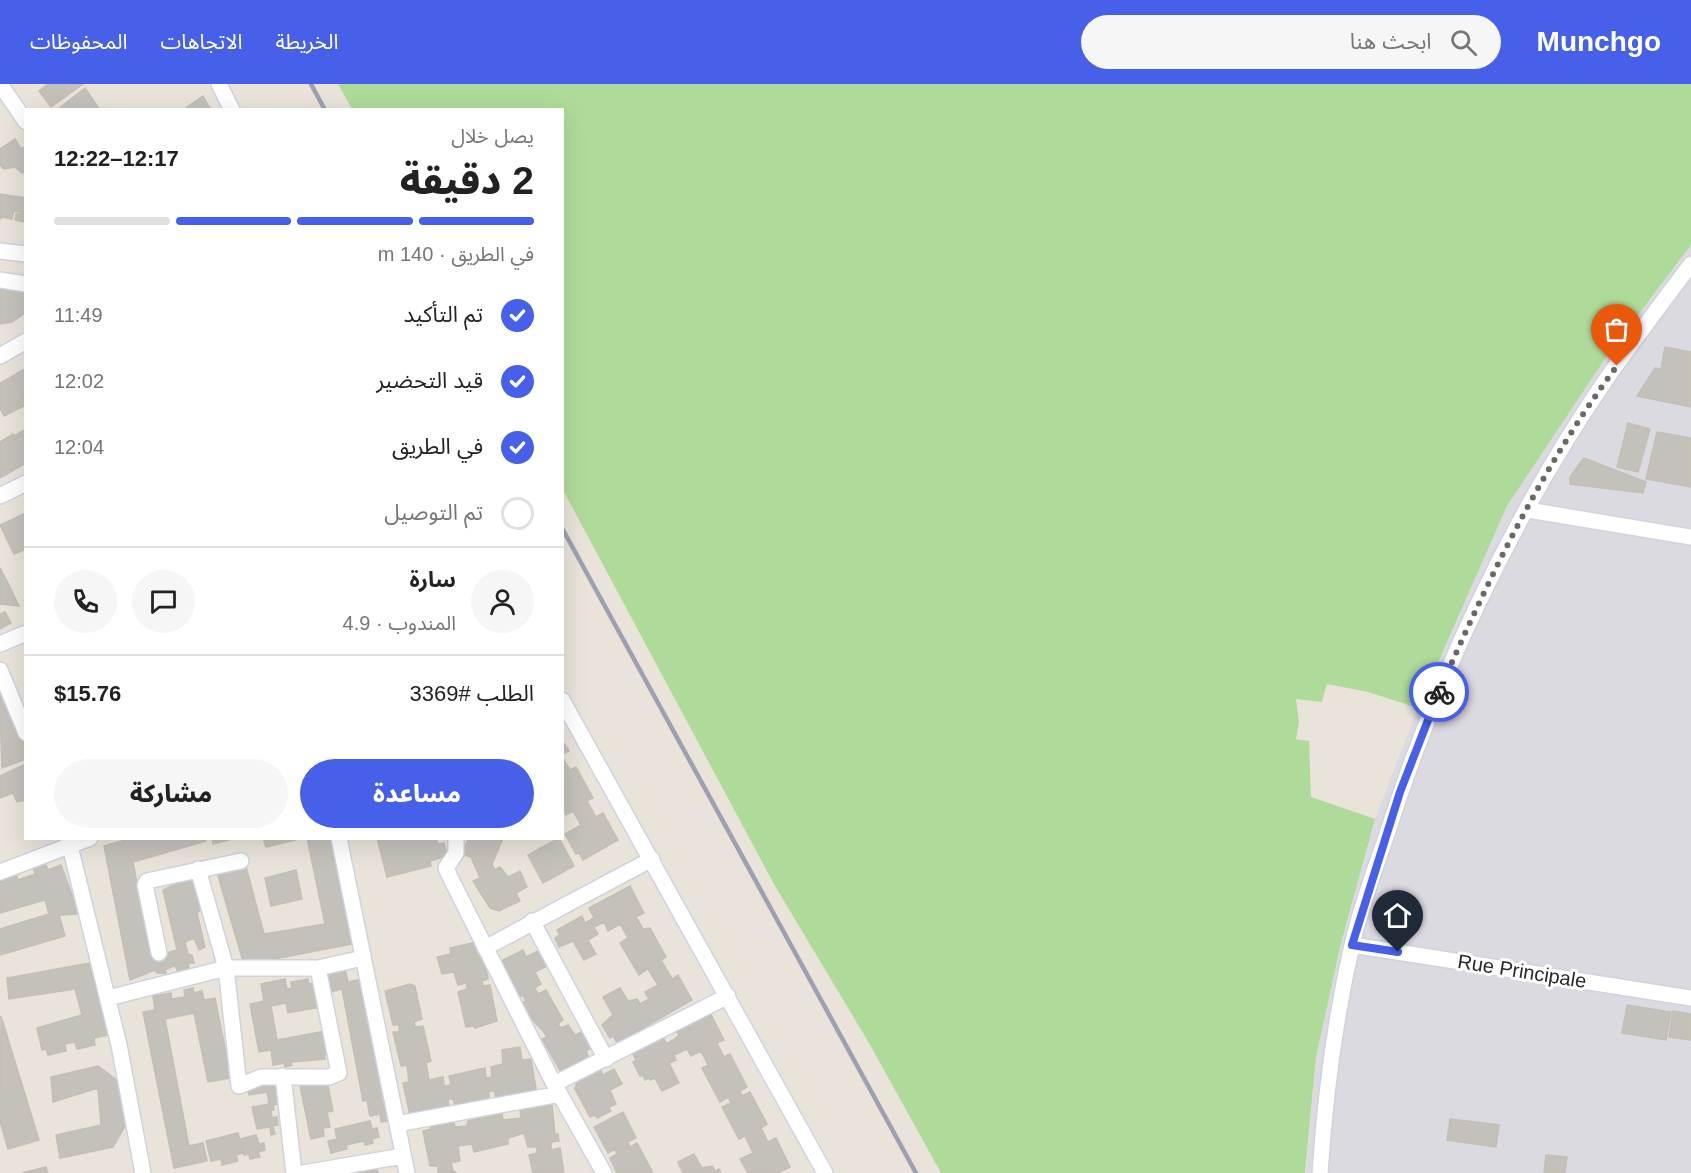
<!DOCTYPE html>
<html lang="ar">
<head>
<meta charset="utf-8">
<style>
  :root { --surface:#fff; --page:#f6f6f6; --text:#222; --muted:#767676; --line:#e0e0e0; --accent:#4660ea }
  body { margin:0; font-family:Helvetica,"Noto Sans Arabic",sans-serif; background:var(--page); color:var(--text); direction:rtl; height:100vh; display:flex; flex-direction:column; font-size:22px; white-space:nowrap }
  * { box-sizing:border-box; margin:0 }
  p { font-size:20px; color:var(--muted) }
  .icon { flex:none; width:33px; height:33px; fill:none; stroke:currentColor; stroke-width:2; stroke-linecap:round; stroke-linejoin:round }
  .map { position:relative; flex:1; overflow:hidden; direction:ltr }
  .sheet { position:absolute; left:24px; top:24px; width:540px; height:732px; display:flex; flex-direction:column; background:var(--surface); border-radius:0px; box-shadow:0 6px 24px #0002; direction:rtl }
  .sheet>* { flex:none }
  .pin { position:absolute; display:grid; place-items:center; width:51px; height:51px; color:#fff; margin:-62px -26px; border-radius:50% 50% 50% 0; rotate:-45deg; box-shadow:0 0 6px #0007 }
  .pin .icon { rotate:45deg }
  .courier { position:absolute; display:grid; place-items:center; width:60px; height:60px; margin:-30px; border:4px solid #4660ea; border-radius:50%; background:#fff; color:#222; box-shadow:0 2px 8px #0007 }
  .overview em { font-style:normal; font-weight:800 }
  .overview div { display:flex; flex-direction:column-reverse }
  .overview { display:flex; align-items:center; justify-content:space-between; height:102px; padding:0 30px }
  h1 { font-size:39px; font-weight:800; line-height:45px }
  .bar { display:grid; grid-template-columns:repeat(4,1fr); gap:9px 6px; align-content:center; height:72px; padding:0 30px }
  .bar i { height:8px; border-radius:4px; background:var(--line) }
  .bar .active { background:var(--accent) }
  .bar p { grid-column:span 4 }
  .line { display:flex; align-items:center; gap:15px; padding:0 30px; border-top:2px solid var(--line) }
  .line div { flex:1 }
  .round { display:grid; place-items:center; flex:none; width:63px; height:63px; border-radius:32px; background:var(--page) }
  ol { padding:0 30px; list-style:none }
  li { display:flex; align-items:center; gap:18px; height:66px }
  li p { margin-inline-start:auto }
  li .icon { padding:6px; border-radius:50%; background:var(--accent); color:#fff; stroke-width:4 }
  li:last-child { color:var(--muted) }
  li i { width:33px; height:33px; border:3px solid var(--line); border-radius:50% }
  .action { display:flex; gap:12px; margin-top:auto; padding:12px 30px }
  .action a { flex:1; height:69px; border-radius:36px; background:var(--accent); color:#fff; font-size:24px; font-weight:800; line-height:69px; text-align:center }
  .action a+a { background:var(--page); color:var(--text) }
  header { display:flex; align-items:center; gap:36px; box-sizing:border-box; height:84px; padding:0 30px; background:var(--accent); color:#fff }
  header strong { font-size:28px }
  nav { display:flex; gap:33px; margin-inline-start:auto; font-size:21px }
  .search { width:420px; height:54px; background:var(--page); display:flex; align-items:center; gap:15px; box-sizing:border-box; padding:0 21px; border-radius:33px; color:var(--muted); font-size:22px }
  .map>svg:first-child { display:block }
  .industrial { fill:#dcdae1 }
  .green { fill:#afdb9a }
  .building { fill:#c4c0ba; stroke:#c4bfb4; stroke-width:1.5 }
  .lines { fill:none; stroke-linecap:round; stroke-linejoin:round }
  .street-casing { stroke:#cfd2df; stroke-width:18 }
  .street { stroke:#fff; stroke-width:15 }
  .rail { stroke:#9da0b0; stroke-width:4.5 }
  .done { stroke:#6b6966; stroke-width:6; stroke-dasharray:0 10.8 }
  .route { stroke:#4660ea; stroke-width:8 }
  .labels { text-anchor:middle; stroke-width:6; stroke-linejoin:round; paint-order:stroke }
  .street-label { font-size:20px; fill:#272727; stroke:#fff }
</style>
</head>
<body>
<header>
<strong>Munchgo</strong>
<div class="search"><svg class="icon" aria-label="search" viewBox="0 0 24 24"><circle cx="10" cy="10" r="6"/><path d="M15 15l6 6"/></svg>ابحث هنا</div>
<nav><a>الخريطة</a><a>الاتجاهات</a><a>المحفوظات</a></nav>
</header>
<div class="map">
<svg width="1691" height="1089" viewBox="0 0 1691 1089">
  <rect width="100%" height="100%" fill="#e9e3da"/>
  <path class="industrial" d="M 1691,161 L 1691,1089 L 1306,1089 L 1316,973 L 1341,859 L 1375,735 L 1418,624 L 1507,422 L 1607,272 Z"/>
  <path class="green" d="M 338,0 L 1691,0 L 1691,161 L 1607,272 L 1507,422 L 1418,624 L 1368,608 L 1327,600 L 1322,618 L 1296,615 L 1299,638 L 1296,655 L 1309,657 L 1311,713 L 1375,735 L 1341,859 L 1316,973 L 1305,1089 L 941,1089 L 869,959 L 775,802 L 563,406 L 562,26 L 352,25 Z"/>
  <path class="building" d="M 48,0 L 83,0 L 51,23 L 39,7 Z
    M 85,4 L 100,26 L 57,26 Z
    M 203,12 L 211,26 L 186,26 L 187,23 Z
    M 15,55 L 21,65 L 24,63 L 26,65 L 26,88 L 22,89 L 15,83 L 4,85 L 0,81 L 0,65 Z
    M 0,110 L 26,114 L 26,130 L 14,127 L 12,135 L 3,133 L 0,135 Z
    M 16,130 L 26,131 L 26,138 L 15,136 Z
    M 0,204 L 22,208 L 26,212 L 26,228 L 12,238 L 0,240 Z
    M 1665,263 L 1691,268 L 1691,323 L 1637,312 L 1655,284 L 1661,285 Z
    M 26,284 L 26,318 L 11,293 Z
    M 11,293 L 26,321 L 4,332 L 0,324 L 0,299 Z
    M 1628,339 L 1650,345 L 1638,388 L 1617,383 Z
    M 26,345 L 26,373 L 14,352 Z
    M 1657,348 L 1691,354 L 1691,403 L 1646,395 Z
    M 13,350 L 26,373 L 26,379 L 7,390 L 0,378 L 0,358 Z
    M 1584,374 L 1646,398 L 1643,409 L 1570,400 L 1570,393 Z
    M 0,378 L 7,390 L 0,394 Z
    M 26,429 L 26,465 L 14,470 L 0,441 Z
    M 0,484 L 8,499 L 19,522 L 0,520 Z
    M 5,528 L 11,539 L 0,545 L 0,530 Z
    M 0,600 L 10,622 L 0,626 Z
    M 10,622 L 26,660 L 26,675 L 2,684 L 0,626 Z
    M 562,656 L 569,667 L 562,670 Z
    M 562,673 L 570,686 L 576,683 L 593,714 L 587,717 L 596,733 L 603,729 L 618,756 L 583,776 L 579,769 L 576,770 L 565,750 L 581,741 L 573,727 L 566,731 L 562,724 Z
    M 26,680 L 26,716 L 17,718 L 13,709 L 0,714 L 0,692 Z
    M 132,754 L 206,754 L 206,757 L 133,778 L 151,874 L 177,866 L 163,806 L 192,793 L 202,825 L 197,829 L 205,863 L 199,866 L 194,854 L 185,858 L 188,870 L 192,871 L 194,879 L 188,879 L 189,884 L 178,888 L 175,881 L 165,886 L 166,889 L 157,889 L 155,886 L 130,896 L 104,762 Z
    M 212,754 L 236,754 L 213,760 Z
    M 263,754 L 296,754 L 296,756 L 266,763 Z
    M 307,754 L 334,754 L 352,860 L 244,881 L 216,785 L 245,779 L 264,850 L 325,840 Z
    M 377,754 L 436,754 L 438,760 L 444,759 L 447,772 L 430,777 L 431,782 L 387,793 Z
    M 469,754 L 503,754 L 492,780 L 495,786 L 500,783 L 508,793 L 520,787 L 527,803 L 516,809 L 520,817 L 499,827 L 490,824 L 473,797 L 480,794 L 471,773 L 461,770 Z
    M 559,754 L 574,782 L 543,799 L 528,771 Z
    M 45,778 L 48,786 L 61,781 L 79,830 L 59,831 L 65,852 L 0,871 L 0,845 L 49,830 L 45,816 L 0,829 L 0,796 L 16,790 L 18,796 L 35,790 L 33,783 Z
    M 296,786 L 302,815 L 271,822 L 265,794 Z
    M 630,802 L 644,829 L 636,833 L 643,845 L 650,844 L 666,873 L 661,876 L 672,895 L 678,891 L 692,916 L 617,959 L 613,952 L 610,954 L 602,941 L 613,931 L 603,913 L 620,904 L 628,917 L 637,915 L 640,920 L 649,915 L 645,908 L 658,901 L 648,885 L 639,891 L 620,859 L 628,854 L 620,840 L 608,847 L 604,838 L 594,843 L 598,850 L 588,856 L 596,870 L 584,876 L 573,857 L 559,863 L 555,854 L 560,851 L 557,846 L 582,832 L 585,839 L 594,834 L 589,824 Z
    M 481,857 L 488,895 L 482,897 L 483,902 L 490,901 L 497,937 L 475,944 L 474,942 L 466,943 L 458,908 L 467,905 L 466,899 L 458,901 L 454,888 L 442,890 L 437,873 L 451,870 L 450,864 Z
    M 523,866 L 526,873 L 538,867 L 547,882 L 535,888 L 541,900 L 535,904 L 538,910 L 546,906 L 563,936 L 555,942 L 559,941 L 561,944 L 568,941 L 575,951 L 588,945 L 596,961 L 586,967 L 589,974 L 561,988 L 542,955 L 547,953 L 544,948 L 518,921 L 526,917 L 523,911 L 516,915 L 499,886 L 501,877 Z
    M 89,879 L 108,951 L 94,954 L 95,961 L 77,965 L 75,958 L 65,960 L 66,967 L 48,971 L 46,965 L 42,966 L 37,944 L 82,931 L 75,905 L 9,915 L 7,894 Z
    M 345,885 L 348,898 L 363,895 L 381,974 L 376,975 L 379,988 L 383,987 L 391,1036 L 381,1038 L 380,1030 L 370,1032 L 367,1016 L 363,1017 L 342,905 L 325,909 L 321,891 Z
    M 285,895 L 287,905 L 292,904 L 291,898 L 308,895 L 309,900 L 317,899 L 321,923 L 288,929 L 286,919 L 271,922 L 277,956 L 325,947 L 330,970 L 324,971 L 325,975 L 291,978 L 292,981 L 285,983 L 284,979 L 273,981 L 271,966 L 259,968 L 250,920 L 264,917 L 261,900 Z
    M 410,900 L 415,902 L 422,935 L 414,938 L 415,943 L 423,942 L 431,977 L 426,979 L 429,996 L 443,993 L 444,1002 L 451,1001 L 449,992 L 485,984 L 486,994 L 492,993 L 491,983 L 503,980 L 502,966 L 520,963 L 522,976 L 531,975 L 536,1005 L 496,1013 L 494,1007 L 489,1007 L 489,1014 L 455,1021 L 453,1015 L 448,1015 L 449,1022 L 410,1031 L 403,999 L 409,998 L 407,981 L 401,982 L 393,948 L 399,948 L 399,941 L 393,941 L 385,907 Z
    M 193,904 L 194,909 L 202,907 L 204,916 L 215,914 L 231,994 L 208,998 L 194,929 L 165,935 L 189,1062 L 203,1059 L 207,1077 L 174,1084 L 143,928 L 155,926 L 153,912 L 171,909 L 172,915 L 185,913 L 184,906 Z
    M 1627,921 L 1671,928 L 1666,956 L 1622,949 Z
    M 1673,927 L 1691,930 L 1691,956 L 1669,953 Z
    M 710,929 L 724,956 L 717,959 L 724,973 L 730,970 L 747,1003 L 740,1007 L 742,1012 L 750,1008 L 767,1040 L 761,1044 L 768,1058 L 776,1054 L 790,1083 L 778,1089 L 748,1089 L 740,1075 L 753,1069 L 745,1052 L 739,1055 L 722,1023 L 731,1019 L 728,1013 L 720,1018 L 702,984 L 708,981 L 701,967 L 691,972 L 687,965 L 674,971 L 676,976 L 669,979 L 679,999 L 662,1007 L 655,994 L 650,996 L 649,994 L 645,996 L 643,991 L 640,992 L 633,978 L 636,976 L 633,970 L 664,954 L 666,960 L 675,955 L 679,951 L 676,946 Z
    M 1,932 L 39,1056 L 8,1065 L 0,1037 Z
    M 98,982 L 118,997 L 125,1042 L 113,1063 L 60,1074 L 56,1051 L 101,1041 L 98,1004 L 53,1018 L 51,993 Z
    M 599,983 L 603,991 L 614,985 L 622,1000 L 610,1006 L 616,1020 L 609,1023 L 611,1027 L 597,1034 L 595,1031 L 590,1033 L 575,1005 L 578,994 Z
    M 327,997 L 333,1027 L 327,1028 L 330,1043 L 323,1044 L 324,1052 L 311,1055 L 300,1002 Z
    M 269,998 L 270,1003 L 278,1002 L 281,1020 L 273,1021 L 274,1026 L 271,1026 L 272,1034 L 277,1033 L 278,1041 L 273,1042 L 275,1050 L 271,1051 L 270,1043 L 257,1045 L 252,1023 L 269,1020 L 267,1008 L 249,1011 L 247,1001 Z
    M 552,1021 L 555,1050 L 558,1050 L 559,1057 L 551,1058 L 551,1066 L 560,1064 L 564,1089 L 533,1089 L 529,1071 L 537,1069 L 537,1063 L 528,1063 L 524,1049 L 508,1054 L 508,1060 L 474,1068 L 472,1060 L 458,1062 L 460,1077 L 451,1079 L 453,1087 L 457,1089 L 438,1089 L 438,1082 L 430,1082 L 423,1047 L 431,1045 L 431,1042 L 454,1038 L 455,1043 L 467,1042 L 468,1037 L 502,1030 L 503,1036 L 521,1034 L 520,1026 Z
    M 623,1028 L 636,1054 L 628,1058 L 630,1063 L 637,1059 L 653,1089 L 617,1089 L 610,1074 L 617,1070 L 615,1065 L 608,1069 L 594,1043 Z
    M 1450,1035 L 1499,1041 L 1496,1063 L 1447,1056 Z
    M 370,1037 L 372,1045 L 377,1044 L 379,1053 L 372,1055 L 373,1059 L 365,1061 L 364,1057 L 346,1061 L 347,1065 L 331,1069 L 328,1057 L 337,1055 L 335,1045 Z
    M 238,1049 L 243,1069 L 236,1071 L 238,1077 L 222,1081 L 221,1075 L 211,1077 L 206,1057 Z
    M 256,1051 L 259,1060 L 264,1059 L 265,1066 L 258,1068 L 260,1073 L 250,1075 L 249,1070 L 244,1071 L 240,1055 Z
    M 694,1070 L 702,1084 L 712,1082 L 715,1087 L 719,1085 L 721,1089 L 683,1089 L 678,1078 Z
    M 1546,1071 L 1567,1073 L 1565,1089 L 1544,1089 Z
    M 376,1080 L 378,1089 L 356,1089 L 360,1088 L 359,1081 Z
    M 46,1083 L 48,1089 L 22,1089 Z"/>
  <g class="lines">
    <defs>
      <path id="street" d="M 0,0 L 26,38
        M 219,0 L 232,26
        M 0,167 L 26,170
        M 0,196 L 26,200
        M 0,272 L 26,257
        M 0,412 L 26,399
        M 1528,426 L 1691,453
        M 0,560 L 26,549
        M 0,586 L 26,649
        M 562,616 L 825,1089
        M 68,754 L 119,961 L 143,1089
        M 339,754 L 407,1089
        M 456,754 L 456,769 L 446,784 L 451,795 L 554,1000 L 604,1089
        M 198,785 L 226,884 L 239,1002 L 261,993 L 329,993 L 339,989 L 318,884
        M 0,788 L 90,754
        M 532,837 L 606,975
        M 1352,861 L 1691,914
        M 485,864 L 652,775
        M 159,869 L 145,801 L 147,797 L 241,777
        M 108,914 L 226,884 L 318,884 L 363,874
        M 283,992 L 294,1089
        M 554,1000 L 728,912
        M 397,1040 L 560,1010
        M 303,1089 L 403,1072
        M 1320,1089 C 1325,1013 1335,935 1352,861 C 1360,826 1373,790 1385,756 C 1436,596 1510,436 1605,297 C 1633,257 1662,219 1691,180"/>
    </defs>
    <use href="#street" class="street-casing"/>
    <use href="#street" class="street"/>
    <path class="rail" d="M 311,0 L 325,26
      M 562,444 L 916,1089"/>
  </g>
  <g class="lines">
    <path class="done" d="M 1439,608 C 1488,495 1543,381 1617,282"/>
    <path class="route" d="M 1398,868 L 1352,861 L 1400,708 L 1439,608"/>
  </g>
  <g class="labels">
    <g class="street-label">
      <text transform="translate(1522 887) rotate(9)" y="7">Rue Principale</text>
    </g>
  </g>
</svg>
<div class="pin" style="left:1617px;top:282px;background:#ea580c"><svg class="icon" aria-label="bag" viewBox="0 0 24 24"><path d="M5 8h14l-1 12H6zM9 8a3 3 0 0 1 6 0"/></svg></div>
<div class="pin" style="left:1398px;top:868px;background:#1f2937"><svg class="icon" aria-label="home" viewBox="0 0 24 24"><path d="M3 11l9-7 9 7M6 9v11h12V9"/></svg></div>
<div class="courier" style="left:1439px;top:608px"><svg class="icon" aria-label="bike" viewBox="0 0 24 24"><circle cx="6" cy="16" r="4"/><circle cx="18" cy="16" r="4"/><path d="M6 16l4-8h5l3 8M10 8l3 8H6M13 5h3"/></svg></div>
<section class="sheet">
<div class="overview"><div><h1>2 دقيقة</h1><p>يصل خلال</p></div><em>12:17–12:22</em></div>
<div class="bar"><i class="active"></i><i class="active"></i><i class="active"></i><i></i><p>في الطريق · 140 m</p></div>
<ol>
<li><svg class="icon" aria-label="check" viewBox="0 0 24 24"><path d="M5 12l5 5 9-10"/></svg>تم التأكيد<p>11:49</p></li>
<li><svg class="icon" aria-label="check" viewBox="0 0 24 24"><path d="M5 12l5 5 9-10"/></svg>قيد التحضير<p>12:02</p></li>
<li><svg class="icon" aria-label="check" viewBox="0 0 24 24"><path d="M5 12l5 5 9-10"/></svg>في الطريق<p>12:04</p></li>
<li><i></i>تم التوصيل</li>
</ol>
<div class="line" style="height:108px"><a class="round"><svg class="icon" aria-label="person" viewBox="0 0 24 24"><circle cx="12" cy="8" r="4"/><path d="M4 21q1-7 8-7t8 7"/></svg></a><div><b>سارة</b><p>المندوب · 4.9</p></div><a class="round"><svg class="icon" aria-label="chat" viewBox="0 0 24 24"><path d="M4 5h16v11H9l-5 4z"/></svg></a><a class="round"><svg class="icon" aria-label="phone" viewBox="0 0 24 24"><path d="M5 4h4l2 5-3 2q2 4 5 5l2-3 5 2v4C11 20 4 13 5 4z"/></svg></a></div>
<div class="line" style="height:78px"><div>الطلب #3369</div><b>$15.76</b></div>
<div class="action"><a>مساعدة</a><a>مشاركة</a></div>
</section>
</div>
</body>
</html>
